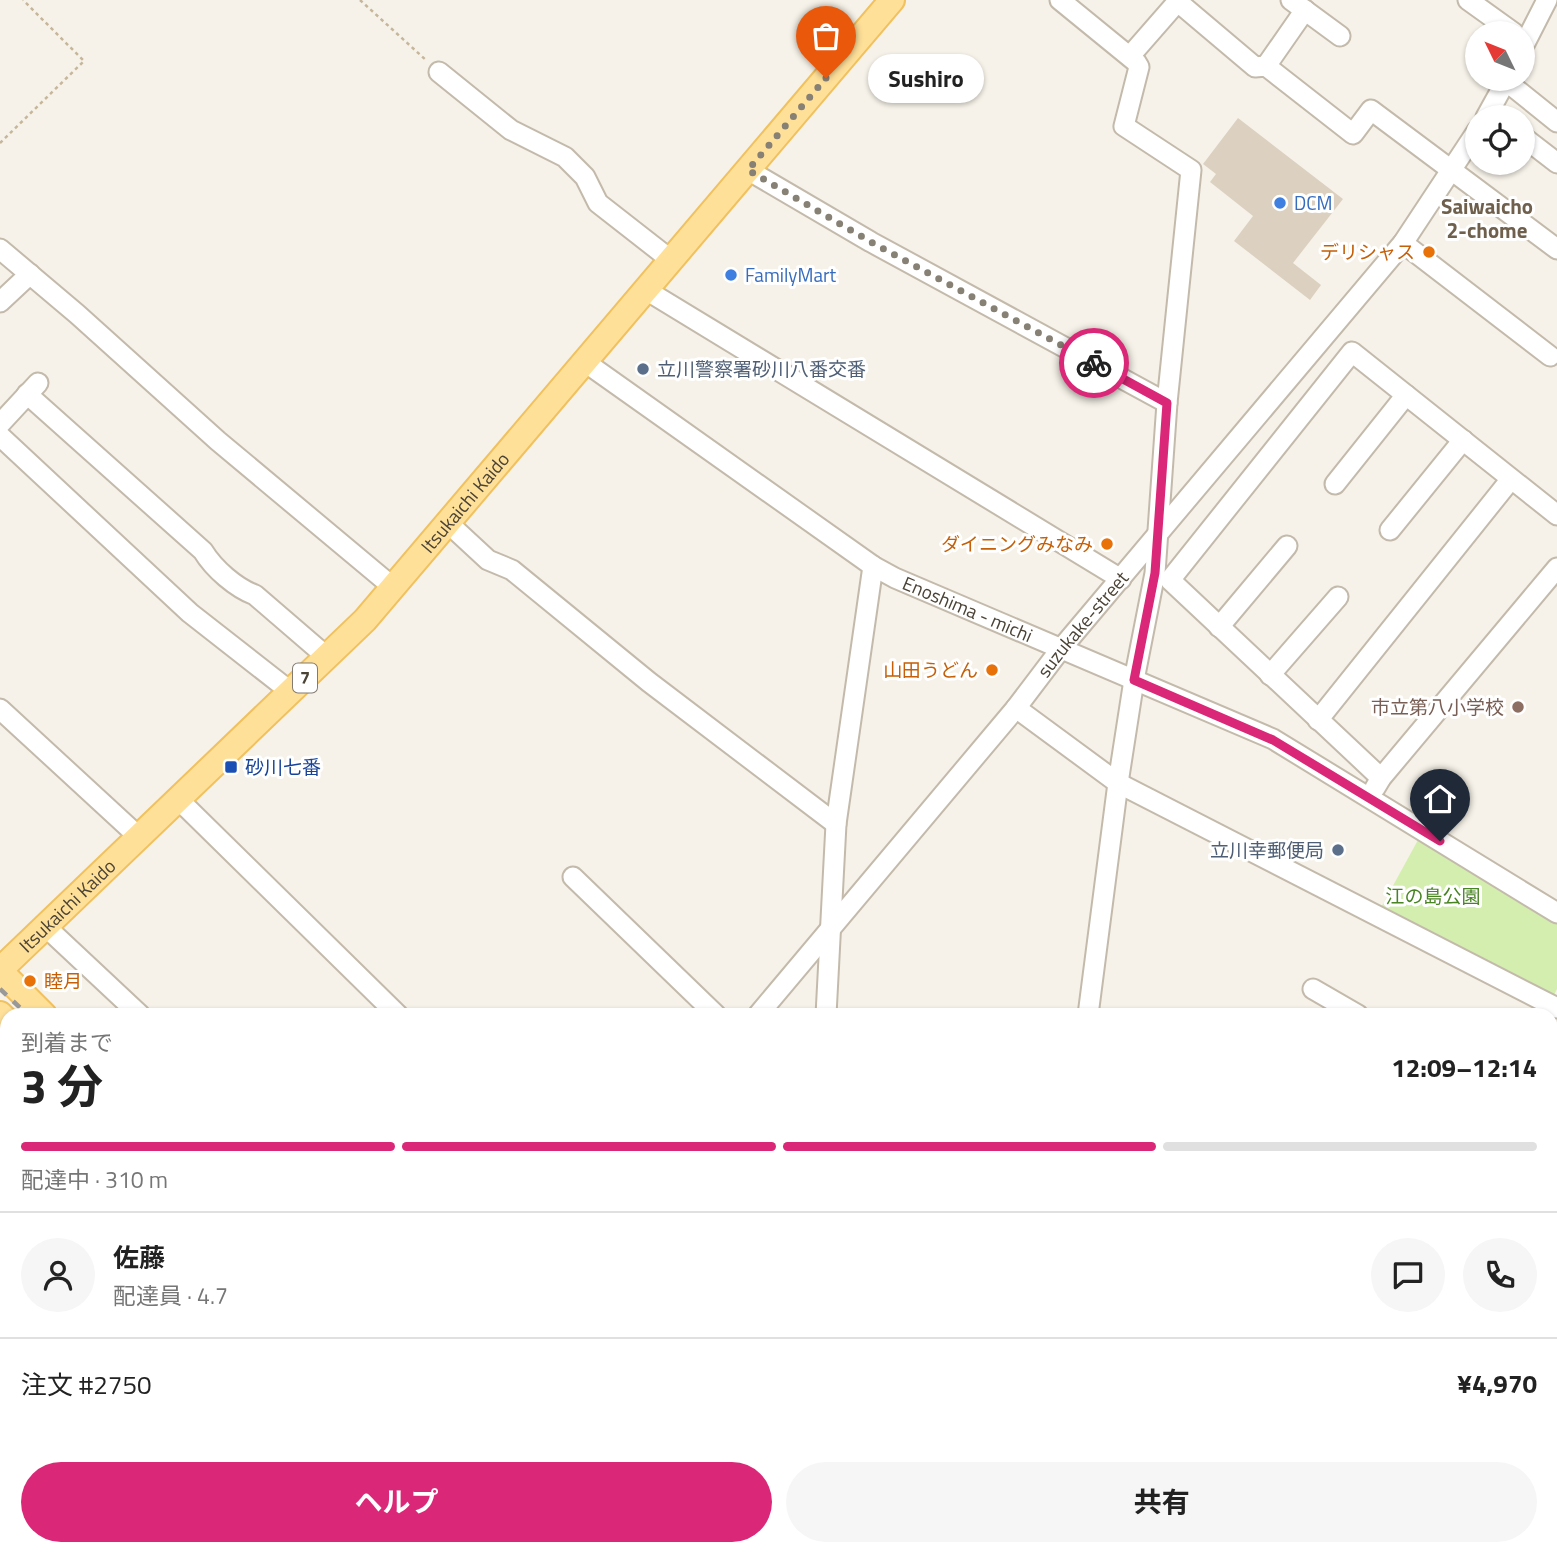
<!DOCTYPE html>
<html lang="ja">
<head>
<meta charset="utf-8">
<style>
  :root { --surface:#fff; --page:#f6f6f6; --text:#222; --muted:#767676; --line:#e0e0e0; --accent:#db2777 }
  body { margin:0; font-family:"Titillium Web","Noto Sans JP",sans-serif; background:var(--page); color:var(--text); height:100vh; display:flex; flex-direction:column; font-size:26px; white-space:nowrap }
  * { box-sizing:border-box; margin:0 }
  p { font-size:23px; color:var(--muted) }
  .icon { flex:none; width:38px; height:38px; fill:none; stroke:currentColor; stroke-width:2; stroke-linecap:round; stroke-linejoin:round }
  .map { position:relative; flex:1; overflow:hidden }
  .drawer { position:absolute; left:0px; top:1008px; width:1558px; height:548px; display:flex; flex-direction:column; background:var(--surface); border-radius:21px 21px 0 0; box-shadow:0 2px 5px #0004 }
  .drawer>* { flex:none }
  .needle { width:46px; rotate:313deg }
  .controls { position:absolute; left:1465px; top:21px; display:grid; gap:14px }
  .controls a { display:grid; place-items:center; width:70px; height:70px; border-radius:50%; background:var(--surface); box-shadow:0 2px 5px #0004; font-size:35px }
  .pin { position:absolute; display:grid; place-items:center; width:60px; height:60px; color:#fff; margin:-72px -30px; border-radius:50% 50% 50% 0; rotate:-45deg; box-shadow:0 0 7px #0007 }
  .pin .icon { rotate:45deg }
  .courier { position:absolute; display:grid; place-items:center; width:70px; height:70px; margin:-35px; border:5px solid #db2777; border-radius:50%; background:#fff; color:#222; box-shadow:0 2px 9px #0007 }
  .bubble { position:absolute; height:49px; border-radius:24px; background:var(--surface); box-shadow:0 2px 5px #0004; font-size:23px; font-weight:700; line-height:49px; text-align:center }
  .summary em { font-style:normal; font-weight:700 }
  .summary div { display:flex; flex-direction:column-reverse }
  .summary { display:flex; align-items:center; justify-content:space-between; height:119px; padding:0 21px }
  h1 { font-size:46px; font-weight:700; line-height:52px }
  .bar { display:grid; grid-template-columns:repeat(4,1fr); gap:10px 7px; align-content:center; height:84px; padding:0 21px }
  .bar i { height:9px; border-radius:5px; background:var(--line) }
  .bar .current { background:var(--accent) }
  .bar p { grid-column:span 4 }
  .line { display:flex; align-items:center; gap:18px; padding:0 21px; border-top:2px solid var(--line) }
  .line div { flex:1 }
  .round { display:grid; place-items:center; flex:none; width:74px; height:74px; border-radius:37px; background:var(--page) }
  .cta { display:flex; gap:14px; margin-top:auto; padding:14px 21px }
  .cta a { flex:1; height:80px; border-radius:42px; background:var(--accent); color:#fff; font-size:28px; font-weight:700; line-height:80px; text-align:center }
  .cta a+a { background:var(--page); color:var(--text) }
  .map>svg:first-child { display:block }
  .green { fill:#d3eeaf }
  .building { fill:#dcd1c0 }
  .lines { fill:none; stroke-linecap:round; stroke-linejoin:round }
  .minor-casing { stroke:#c3baab; stroke-width:23 }
  .major-casing { stroke:#f0c15e; stroke-width:28 }
  .path { stroke:#c6b69a; stroke-width:2.5; stroke-dasharray:3.5 3.5; stroke-linecap:butt }
  .minor { stroke:#fff; stroke-width:19 }
  .major { stroke:#ffe099; stroke-width:24 }
  .rail { stroke:#999; stroke-width:4.5; stroke-dasharray:9 9; stroke-linecap:butt }
  .done { stroke:#878075; stroke-width:7; stroke-dasharray:0 12.6 }
  .route { stroke:#db2777; stroke-width:9 }
  .shop-dot { fill:#3f7fe0; stroke:#fff; stroke-width:2.5 }
  .food-dot { fill:#e8710a; stroke:#fff; stroke-width:2.5 }
  .service-dot { fill:#5c6f8a; stroke:#fff; stroke-width:2.5 }
  .education-dot { fill:#8d6e63; stroke:#fff; stroke-width:2.5 }
  .transit-dot { fill:#1a4fb4; stroke:#fff; stroke-width:2.5 }
  .labels { text-anchor:middle; stroke-width:6; stroke-linejoin:round; paint-order:stroke }
  .shield { fill:#fff; stroke:#817b72; stroke-width:2 }
  .shield-label { font-size:18px; font-weight:bold; fill:#4b4336 }
  .shop-label { font-size:19px; fill:#366cbe; stroke:#fff; text-anchor:start }
  .food-label { font-size:19px; fill:#c56008; stroke:#fff; text-anchor:end }
  .service-label { font-size:19px; fill:#4e5e75; stroke:#fff; text-anchor:start }
  .street-label { font-size:19px; fill:#4b4336; stroke:#fff }
  .education-label { font-size:19px; fill:#785e54; stroke:#fff; text-anchor:end }
  .transit-label { font-size:19px; fill:#164399; stroke:#fff; text-anchor:start }
  .park-label { font-size:19px; fill:#498423; stroke:#fff }
  .neighbourhood-label { font-size:21px; font-weight:bold; fill:#6f604d; stroke:#fff }
</style>
</head>
<body>
<div class="map">
<svg width="1557" height="1555" viewBox="0 0 1557 1555">
  <rect width="100%" height="100%" fill="#f6f2e9"/>
  <path class="green" d="M 1418,840 L 1557,924 L 1557,989 L 1553,997 L 1378,913 Z"/>
  <path class="building" d="M 1238,118 L 1343,199 L 1293,263 L 1321,285 L 1310,300 L 1234,241 L 1253,216 L 1210,182 L 1216,174 L 1203,164 Z"/>
  <g class="lines">
    <defs>
      <g id="minor">
        <path d="M 1060,0 L 1136,62 L 1139,67 L 1124,126 L 1191,170 L 1167,403"/>
        <path d="M 1291,0 L 1340,36"/>
        <path d="M 1468,0 L 1514,33"/>
        <path d="M 1178,2 L 1255,67 L 1266,66 L 1353,134 L 1371,110 L 1557,249"/>
        <path d="M 1522,49 L 1547,0"/>
        <path d="M 1130,56 L 1179,0"/>
        <path d="M 1266,66 L 1305,10"/>
        <path d="M 439,72 L 511,130 L 565,157 L 585,177 L 598,203 L 671,260"/>
        <path d="M 1506,81 L 1557,122"/>
        <path d="M 1486,117 L 1507,79"/>
        <path d="M 1522,136 L 1557,163"/>
        <path d="M 748,170 L 871,242 L 1167,403 L 1155,573 L 1134,680 L 1118,783 L 1088,1015"/>
        <path d="M 1403,243 L 1550,356"/>
        <path d="M 0,249 L 77,314 L 218,441 L 394,588"/>
        <path d="M 646,290 L 1121,579"/>
        <path d="M 0,302 L 30,274"/>
        <path id="s1" d="M 585,362 L 873,566 L 895,578 L 1273,739 L 1557,913"/>
        <path d="M 27,394 L 203,551 C 214,569 236,588 255,595 L 327,657"/>
        <path d="M 0,424 L 38,383"/>
        <path d="M 0,436 L 190,613 L 291,692"/>
        <path d="M 1335,484 L 1406,395"/>
        <path d="M 448,523 L 488,560 L 512,570 L 649,682 L 836,824 L 873,566"/>
        <path d="M 1390,530 L 1463,440"/>
        <path d="M 1219,627 L 1287,546"/>
        <path d="M 1270,675 L 1338,597"/>
        <path d="M 1016,708 L 1118,783 L 1557,1008"/>
        <path d="M 0,709 L 139,837"/>
        <path d="M 1318,720 L 1511,479"/>
        <path d="M 1381,778 L 1170,580 L 1352,352 L 1557,515"/>
        <path d="M 1375,788 L 1381,778 L 1557,568"/>
        <path d="M 179,800 L 398,1015"/>
        <path d="M 573,877 L 716,1015"/>
        <path d="M 46,927 L 140,1015"/>
        <path d="M 1313,989 L 1358,1015"/>
        <path id="s2" d="M 758,1015 L 1016,708 L 1060,650 L 1403,243 L 1477,131"/>
        <path d="M 826,1015 L 836,824"/>
        <path d="M 1550,1105 L 1557,1100"/>
        <path d="M 1550,1213 L 1557,1217"/>
        <path d="M 0,1248 L 7,1255"/>
        <path d="M 1550,1437 L 1557,1439"/>
        <path d="M 1550,1472 L 1557,1455"/>
        <path d="M 1550,1496 L 1557,1498"/>
        <path d="M 306,1549 L 313,1555"/>
        <path d="M 1506,1549 L 1506,1555"/>
        <path d="M 232,1555 L 238,1549"/>
        <path d="M 697,1555 L 703,1549"/>
        <path d="M 1279,1555 L 1282,1549"/>
        <path d="M 1373,1555 L 1376,1549"/>
        <path d="M 1441,1555 L 1444,1549"/>
        <path d="M 1541,1555 L 1542,1549"/>
      </g>
      <g id="major">
        <path id="s3" d="M 0,970 L 365,620 L 892,0"/>
        <path d="M 0,971 L 44,1015"/>
        <path d="M 0,1014 L 7,1021"/>
        <path d="M 1096,1549 L 1113,1555"/>
        <path d="M 1184,1549 L 1201,1555"/>
      </g>
    </defs>
    <use href="#minor" class="minor-casing"/>
    <use href="#major" class="major-casing"/>
    <path class="path" d="M 360,0 L 427,61
      M 0,143 L 84,61 L 23,0
      M 1550,1388 L 1557,1370
      M 1023,1549 L 1048,1555
      M 1227,1549 L 1245,1555
      M 1055,1555 L 1057,1549"/>
    <use href="#minor" class="minor"/>
    <use href="#major" class="major"/>
    <path class="rail" d="M 0,989 L 28,1015
      M 1122,1549 L 1138,1555
      M 1148,1549 L 1160,1555"/>
  </g>
  <g class="lines">
    <path class="done" d="M 826,78 L 748,170 L 871,242 L 1094,363"/>
    <path class="route" d="M 1094,363 L 1167,403 L 1155,573 L 1134,680 L 1273,740 L 1440,841"/>
  </g>
  <g class="shop-dot">
    <circle cx="1280" cy="203" r="7"/>
    <circle cx="731" cy="275" r="7"/>
  </g>
  <g class="food-dot">
    <circle cx="1429" cy="252" r="7"/>
    <circle cx="1107" cy="544" r="7"/>
    <circle cx="992" cy="670" r="7"/>
    <circle cx="30" cy="981" r="7"/>
  </g>
  <g class="service-dot">
    <circle cx="643" cy="369" r="7"/>
    <circle cx="1338" cy="850" r="7"/>
  </g>
  <circle class="education-dot" cx="1518" cy="707" r="7"/>
  <rect class="transit-dot" x="224" y="760" width="14" height="14" rx="3.5"/>
  <g class="labels">
    <rect class="shield" x="293" y="663.5" width="24" height="29" rx="5"/>
    <g class="shield-label">
      <text x="305" y="684">7</text>
    </g>
    <g class="shop-label">
      <text x="1294" y="210">DCM</text>
      <text x="745" y="282">FamilyMart</text>
    </g>
    <g class="food-label">
      <text x="1415" y="259">デリシャス</text>
      <text x="1093" y="551">ダイニングみなみ</text>
      <text x="978" y="677">山田うどん</text>
      <text x="44" y="988" text-anchor="start">睦月</text>
    </g>
    <g class="service-label">
      <text x="657" y="376">立川警察署砂川八番交番</text>
      <text x="1324" y="857" text-anchor="end">立川幸郵便局</text>
    </g>
    <g class="street-label">
      <text dy="7" stroke="none"><textPath href="#s3" startOffset="660">Itsukaichi Kaido</textPath></text>
      <text dy="7" stroke="none"><textPath href="#s1" startOffset="457">Enoshima - michi</textPath></text>
      <text dy="7" stroke="none"><textPath href="#s2" startOffset="508">suzukake-street</textPath></text>
      <text dy="7" stroke="none"><textPath href="#s3" startOffset="93">Itsukaichi Kaido</textPath></text>
    </g>
    <g class="education-label">
      <text x="1504" y="714">市立第八小学校</text>
    </g>
    <g class="transit-label">
      <text x="245" y="774">砂川七番</text>
    </g>
    <g class="park-label">
      <text x="1433" y="903">江の島公園</text>
    </g>
    <g class="neighbourhood-label">
      <text x="1487" y="214">Saiwaicho<tspan x="1487" dy="24">2-chome</tspan></text>
    </g>
  </g>
</svg>
<div class="controls">
<a><svg class="needle" viewBox="-14 -14 28 28"><path d="M0-13l5 13h-10z" fill="#e53935"/><path d="M0 13l5-13h-10z" fill="#767676"/></svg></a>
<a><svg class="icon" aria-label="locate" viewBox="0 0 24 24"><circle cx="12" cy="12" r="6"/><path d="M12 2v4M12 18v4M2 12h4M18 12h4"/></svg></a>
</div>
<div class="pin" style="left:826px;top:78px;background:#ea580c"><svg class="icon" aria-label="bag" viewBox="0 0 24 24"><path d="M5 8h14l-1 12H6zM9 8a3 3 0 0 1 6 0"/></svg></div>
<div class="pin" style="left:1440px;top:841px;background:#1f2937"><svg class="icon" aria-label="home" viewBox="0 0 24 24"><path d="M3 11l9-7 9 7M6 9v11h12V9"/></svg></div>
<div class="courier" style="left:1094px;top:363px"><svg class="icon" aria-label="bike" viewBox="0 0 24 24"><circle cx="6" cy="16" r="4"/><circle cx="18" cy="16" r="4"/><path d="M6 16l4-8h5l3 8M10 8l3 8H6M13 5h3"/></svg></div>
<div class="bubble" style="left:868px;top:54px;width:116px">Sushiro</div>
<section class="drawer">
<div class="summary"><div><h1>3 分</h1><p>到着まで</p></div><em>12:09–12:14</em></div>
<div class="bar"><i class="current"></i><i class="current"></i><i class="current"></i><i></i><p>配達中 · 310 m</p></div>
<div class="line" style="height:126px"><a class="round"><svg class="icon" aria-label="person" viewBox="0 0 24 24"><circle cx="12" cy="8" r="4"/><path d="M4 21q1-7 8-7t8 7"/></svg></a><div><b>佐藤</b><p>配達員 · 4.7</p></div><a class="round"><svg class="icon" aria-label="chat" viewBox="0 0 24 24"><path d="M4 5h16v11H9l-5 4z"/></svg></a><a class="round"><svg class="icon" aria-label="phone" viewBox="0 0 24 24"><path d="M5 4h4l2 5-3 2q2 4 5 5l2-3 5 2v4C11 20 4 13 5 4z"/></svg></a></div>
<div class="line" style="height:91px"><div>注文 #2750</div><b>¥4,970</b></div>
<div class="cta"><a>ヘルプ</a><a>共有</a></div>
</section>
</div>
</body>
</html>
